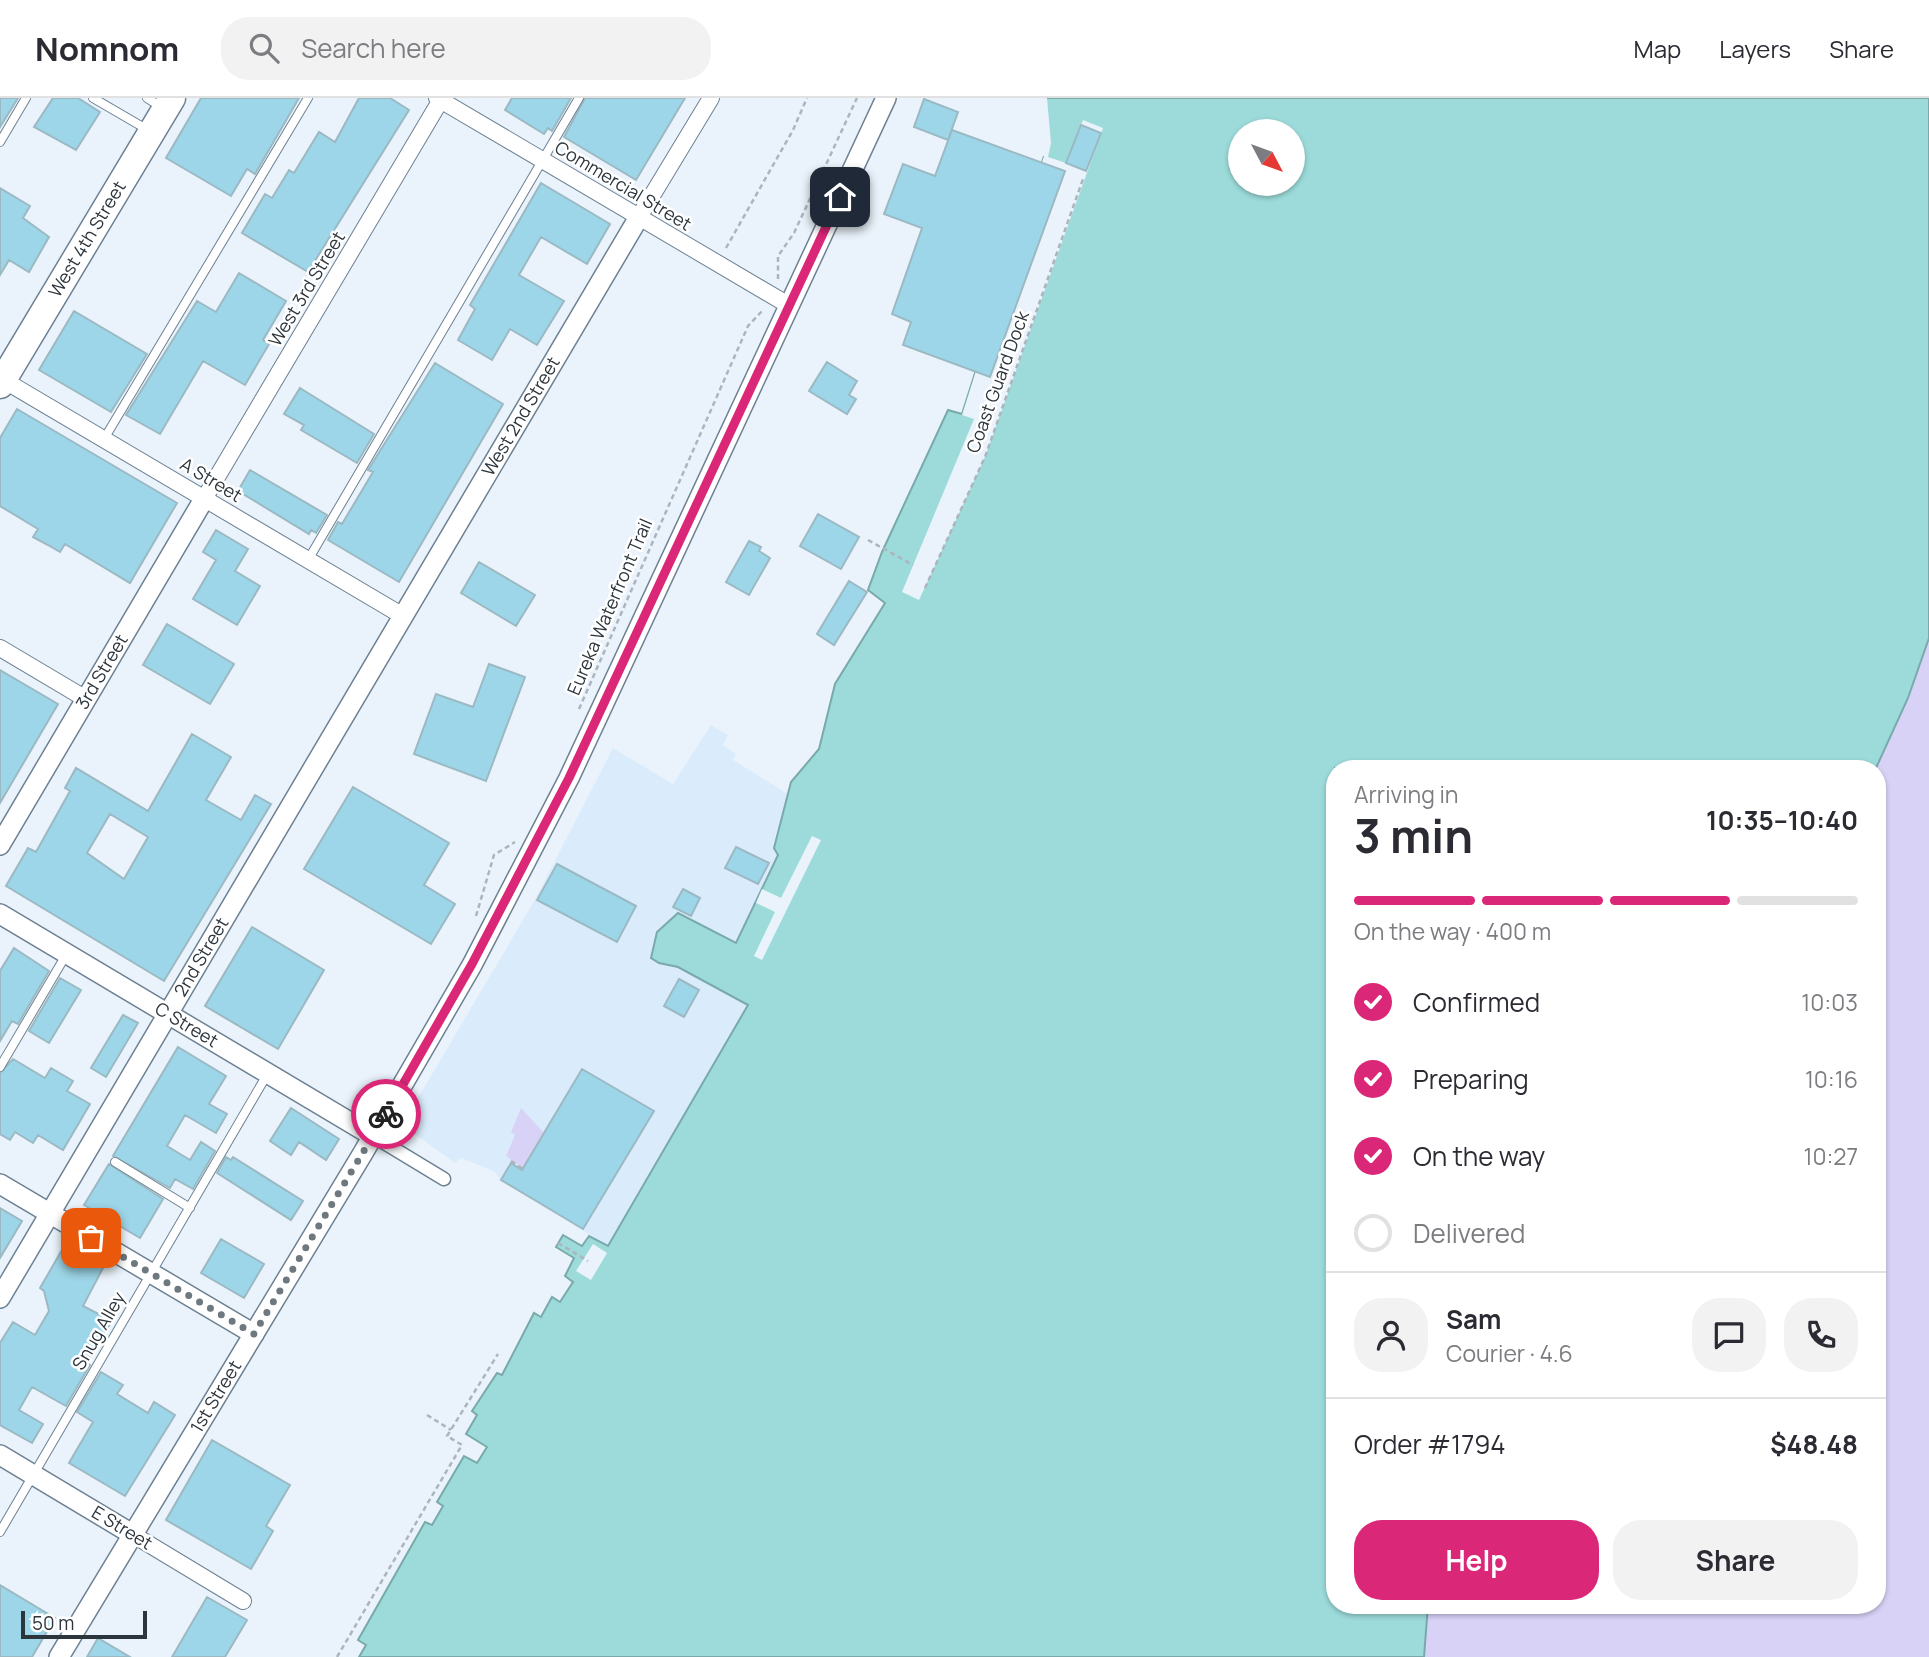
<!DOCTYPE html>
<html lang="en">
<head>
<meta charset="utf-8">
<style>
  :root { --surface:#fff; --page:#f2f2f3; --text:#2b2b33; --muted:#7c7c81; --line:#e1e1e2; --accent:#db2777 }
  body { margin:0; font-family:Manrope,sans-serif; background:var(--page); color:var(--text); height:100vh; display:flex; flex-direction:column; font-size:26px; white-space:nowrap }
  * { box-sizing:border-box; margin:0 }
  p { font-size:23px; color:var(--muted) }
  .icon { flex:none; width:38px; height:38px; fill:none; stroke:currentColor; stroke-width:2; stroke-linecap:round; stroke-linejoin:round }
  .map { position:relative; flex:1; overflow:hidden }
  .sheet { position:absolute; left:1326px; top:662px; width:560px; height:854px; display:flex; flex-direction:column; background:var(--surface); border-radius:28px; box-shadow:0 2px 5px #0004 }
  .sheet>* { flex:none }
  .needle { width:46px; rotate:131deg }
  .tools { position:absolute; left:1228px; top:21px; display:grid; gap:14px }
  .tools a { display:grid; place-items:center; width:77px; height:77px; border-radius:50%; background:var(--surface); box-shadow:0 2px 5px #0004; font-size:35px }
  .scale { position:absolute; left:21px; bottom:18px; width:126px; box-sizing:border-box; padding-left:7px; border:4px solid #2c353c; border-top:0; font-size:19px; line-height:24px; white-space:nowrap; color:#2c353c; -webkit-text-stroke:5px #fff; paint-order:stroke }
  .pin { position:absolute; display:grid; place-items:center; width:60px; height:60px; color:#fff; margin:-30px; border-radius:14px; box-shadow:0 4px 10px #0006 }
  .courier { position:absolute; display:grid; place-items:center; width:70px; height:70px; margin:-35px; border:5px solid #db2777; border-radius:50%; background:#fff; color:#222; box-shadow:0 2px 9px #0007 }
  .overview em { font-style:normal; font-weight:700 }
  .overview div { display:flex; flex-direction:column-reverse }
  .overview { display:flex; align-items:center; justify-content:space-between; height:119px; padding:0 28px }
  h1 { font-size:46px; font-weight:700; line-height:52px }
  .bar { display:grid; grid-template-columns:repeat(4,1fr); gap:10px 7px; align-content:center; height:84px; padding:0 28px }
  .bar i { height:9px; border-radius:5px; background:var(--line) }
  .bar .active { background:var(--accent) }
  .bar p { grid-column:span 4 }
  .line { display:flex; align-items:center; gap:18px; padding:0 28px; border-top:2px solid var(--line) }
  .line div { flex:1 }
  .round { display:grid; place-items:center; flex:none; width:74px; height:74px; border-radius:28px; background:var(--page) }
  ol { padding:0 28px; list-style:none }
  li { display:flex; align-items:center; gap:21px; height:77px }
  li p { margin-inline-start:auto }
  li .icon { padding:7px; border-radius:50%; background:var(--accent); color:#fff; stroke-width:4 }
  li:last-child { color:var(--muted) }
  li i { width:38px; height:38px; border:4px solid var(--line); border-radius:50% }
  .primary-button { display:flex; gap:14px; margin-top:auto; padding:14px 28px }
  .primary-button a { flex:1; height:80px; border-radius:28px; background:var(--accent); color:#fff; font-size:28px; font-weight:700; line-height:80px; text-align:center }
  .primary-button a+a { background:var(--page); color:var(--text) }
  header { display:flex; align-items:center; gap:42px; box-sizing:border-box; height:98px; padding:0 35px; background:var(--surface); border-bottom:2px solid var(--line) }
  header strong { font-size:33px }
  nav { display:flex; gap:38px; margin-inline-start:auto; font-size:24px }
  .search { width:490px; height:63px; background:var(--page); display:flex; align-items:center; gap:18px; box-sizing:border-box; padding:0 24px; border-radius:28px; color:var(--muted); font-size:26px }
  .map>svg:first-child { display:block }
  .built { fill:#daecfb }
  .green { fill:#d8d2f7 }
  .water { fill:#9cdbda; stroke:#7aa9ab; stroke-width:2; fill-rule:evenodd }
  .pier { fill:#eaf3fb }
  .building { fill:#9dd6e8; stroke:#9bb9c3; stroke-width:2; fill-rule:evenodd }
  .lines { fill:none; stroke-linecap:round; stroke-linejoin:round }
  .service-casing { stroke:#6c8193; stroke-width:10 }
  .pedestrian-casing { stroke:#6c8193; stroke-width:15 }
  .minor-casing { stroke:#6c8193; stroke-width:18 }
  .tertiary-casing { stroke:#6c8193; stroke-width:22 }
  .trunk-casing { stroke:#6c8193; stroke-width:29 }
  .path { stroke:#acb5bd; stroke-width:2.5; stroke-dasharray:5 3.5; stroke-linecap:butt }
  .service { stroke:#fff; stroke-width:8 }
  .pedestrian { stroke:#fff; stroke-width:12 }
  .minor { stroke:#fff; stroke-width:16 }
  .tertiary { stroke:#fff; stroke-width:19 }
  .trunk { stroke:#fff; stroke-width:26 }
  .done { stroke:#6e787f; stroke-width:7; stroke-dasharray:0 12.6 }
  .route { stroke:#db2777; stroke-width:9 }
  .labels { text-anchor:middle; stroke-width:5; stroke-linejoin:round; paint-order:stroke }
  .street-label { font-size:18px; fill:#2c353c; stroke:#fff }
</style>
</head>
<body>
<header>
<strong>Nomnom</strong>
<div class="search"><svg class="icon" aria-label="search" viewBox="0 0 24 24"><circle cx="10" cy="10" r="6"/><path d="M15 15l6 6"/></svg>Search here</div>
<nav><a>Map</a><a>Layers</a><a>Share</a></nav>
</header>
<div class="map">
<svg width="1929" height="1559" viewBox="0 0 1929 1559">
  <rect width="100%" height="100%" fill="#eaf3fb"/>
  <path class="built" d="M 711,627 L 728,637 L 723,647 L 736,656 L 733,662 L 788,696 L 774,750 L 779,756 L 736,845 L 679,815 L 659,865 L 678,869 L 748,906 L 608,1148 L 501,1082 L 494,1073 L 461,1060 L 455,1065 L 402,1027 L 533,805 L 613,650 L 673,686 Z"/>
  <path class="green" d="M 1929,0 L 1929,1559 L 1365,1559 L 1364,1507 L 1878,1507 L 1878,670 L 1623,670 Z
    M 521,1010 L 544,1035 L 523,1070 L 506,1058 L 515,1037 L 511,1034 Z"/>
  <path class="water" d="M 1041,0 L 1929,0 L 1929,540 L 1908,600 L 1876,670 L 1335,670 L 1335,1507 L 1428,1507 L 1424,1559 L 359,1559 L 366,1547 L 358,1542 L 425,1424 L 432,1427 L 443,1408 L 437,1404 L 464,1358 L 477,1365 L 487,1349 L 466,1336 L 477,1317 L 472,1313 L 497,1275 L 502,1277 L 534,1215 L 541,1219 L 552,1199 L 560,1204 L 573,1184 L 565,1178 L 574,1160 L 556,1149 L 563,1137 L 582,1148 L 589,1138 L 608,1148 L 748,907 L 678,869 L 659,865 L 651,860 L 657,834 L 678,815 L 736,845 L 778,757 L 774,750 L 791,684 L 819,651 L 835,586 L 885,505 L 868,492 L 882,454 L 948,312 L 962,316 L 1044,58 ZM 1241,33 L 1293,33 L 1293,86 L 1241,86 Z"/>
  <path class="pier" d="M 1038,0 L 1047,0 L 1051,45 L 1048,59 L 1066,65 L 1083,22 L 1103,30 L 985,359 L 919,502 L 902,494 L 974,321 L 962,317 L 1044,58 L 1041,57 Z
    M 812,738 L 821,742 L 762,862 L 754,858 L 775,814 L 756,805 L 762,791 L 781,800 Z
    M 593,1146 L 607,1155 L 591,1182 L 576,1173 Z"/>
  <path class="building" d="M 0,0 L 18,0 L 0,29 Z
    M 53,0 L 78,0 L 100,14 L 76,52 L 34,29 Z
    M 201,0 L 299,0 L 255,76 L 247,71 L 231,98 L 166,60 Z
    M 359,0 L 390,0 L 409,12 L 308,174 L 242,135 L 265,96 L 272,100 L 289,72 L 294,75 L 319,34 L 335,44 Z
    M 512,0 L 571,0 L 552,33 L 548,30 L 544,36 L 505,12 Z
    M 585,0 L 685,0 L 636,82 L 564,39 Z
    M 924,1 L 958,14 L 948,42 L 914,29 Z
    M 1081,27 L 1101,35 L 1086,73 L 1066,65 Z
    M 952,32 L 1065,73 L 990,279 L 903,247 L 911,224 L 892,216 L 922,130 L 884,116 L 903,66 L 935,78 Z
    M 541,85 L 610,126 L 587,166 L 541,139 L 519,177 L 564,203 L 537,247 L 510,231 L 492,262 L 458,242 L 475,211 L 470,207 Z
    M 0,90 L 30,108 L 23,120 L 49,139 L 29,174 L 9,162 L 0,177 Z
    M 239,175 L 286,203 L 263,242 L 269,246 L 245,287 L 203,263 L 160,336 L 126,317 L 197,203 L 216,214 Z
    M 74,213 L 147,256 L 111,314 L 39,272 Z
    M 827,264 L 857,283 L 849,297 L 856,301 L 847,316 L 809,293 Z
    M 435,265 L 503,306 L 399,484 L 328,442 L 338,424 L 342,426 L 373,374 L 368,372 Z
    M 300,290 L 374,336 L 357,365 L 301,332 L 304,327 L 284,316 Z
    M 17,311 L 177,405 L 130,485 L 65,446 L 60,454 L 48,447 L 33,439 L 38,431 L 0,408 L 0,340 Z
    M 250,372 L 327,417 L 316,435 L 311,432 L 309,436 L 238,393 Z
    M 818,416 L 859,439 L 841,471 L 800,448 Z
    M 216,432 L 248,451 L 235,473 L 260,488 L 237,527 L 193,501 L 216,462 L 203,454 Z
    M 749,443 L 761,449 L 759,453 L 770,460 L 749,497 L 726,484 Z
    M 479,464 L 535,497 L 516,528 L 461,495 Z
    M 849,483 L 867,494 L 834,547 L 817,536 Z
    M 167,526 L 234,566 L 210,606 L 143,567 Z
    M 489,566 L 525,579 L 486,683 L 414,656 L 436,596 L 473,609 Z
    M 0,572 L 58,606 L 0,705 Z
    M 192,636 L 231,659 L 206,702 L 241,722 L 255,697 L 271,706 L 164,883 L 6,788 L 28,750 L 36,754 L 70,693 L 65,690 L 76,670 L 148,713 ZM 110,716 L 148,739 L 124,781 L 87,755 Z
    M 353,689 L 449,745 L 424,787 L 455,806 L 431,846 L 304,771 Z
    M 736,749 L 769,765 L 758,786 L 725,770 Z
    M 557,766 L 636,808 L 617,844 L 537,802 Z
    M 683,791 L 700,800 L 691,818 L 673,809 Z
    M 252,829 L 324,872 L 278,951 L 205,908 Z
    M 14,850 L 49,873 L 18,926 L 12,923 L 0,943 L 0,873 Z
    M 60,880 L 81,892 L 49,945 L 29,933 Z
    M 679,881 L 699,892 L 684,919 L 664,908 Z
    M 123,917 L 138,925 L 106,979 L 91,970 Z
    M 178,949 L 226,978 L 209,1006 L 227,1016 L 216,1035 L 185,1017 L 167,1048 L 190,1062 L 201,1044 L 215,1053 L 193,1091 L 175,1081 L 170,1090 L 113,1058 Z
    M 13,961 L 45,980 L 51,970 L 73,983 L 67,993 L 90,1006 L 63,1052 L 38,1037 L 33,1045 L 15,1034 L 10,1042 L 0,1036 L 0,975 Z
    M 582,971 L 654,1013 L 583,1131 L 501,1082 L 511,1065 L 522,1072 Z
    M 291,1010 L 339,1041 L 326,1062 L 299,1044 L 291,1057 L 270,1043 Z
    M 226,1059 L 231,1062 L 233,1059 L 303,1103 L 291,1122 L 217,1075 Z
    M 109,1066 L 163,1101 L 140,1140 L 84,1107 Z
    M 0,1110 L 22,1123 L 0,1160 Z
    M 221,1141 L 264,1166 L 244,1200 L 201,1175 Z
    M 66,1145 L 104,1168 L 83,1208 L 112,1223 L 86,1264 L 90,1267 L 66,1308 L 32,1289 L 19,1312 L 43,1326 L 32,1345 L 0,1327 L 0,1245 L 13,1224 L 35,1237 L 49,1213 L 44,1193 L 40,1190 Z
    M 101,1274 L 123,1287 L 117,1296 L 148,1315 L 154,1304 L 175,1317 L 125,1398 L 69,1365 L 93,1324 L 77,1314 Z
    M 212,1342 L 290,1387 L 266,1428 L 273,1433 L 251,1471 L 166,1422 Z
    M 0,1487 L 55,1520 L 32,1559 L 0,1559 Z
    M 207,1499 L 247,1522 L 225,1559 L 172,1559 Z
    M 98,1540 L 130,1559 L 87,1559 Z"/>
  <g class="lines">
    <defs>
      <path id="service" d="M 93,0 L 148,32
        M 147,0 L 163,10
        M 0,44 L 26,0
        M 104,341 L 308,0
        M 308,462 L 579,0
        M 0,969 L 66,857
        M 115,1064 L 190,1110
        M 0,1434 L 268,975"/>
      <path id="pedestrian" d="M 373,1038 L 444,1081"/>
      <path id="minor" d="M 437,0 L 790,208
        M 639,119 L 711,0
        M 0,280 L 403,518
        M 204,401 L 442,0
        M 0,550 L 86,601
        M 132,1436 L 243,1503"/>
      <g id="tertiary">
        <path id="s1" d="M 0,747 L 204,401"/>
        <path id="s2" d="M 0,816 L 373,1038"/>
        <path d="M 0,1086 L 254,1236"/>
        <path id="s3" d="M 0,1200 L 639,119"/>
        <path d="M 0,1357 L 132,1436"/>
        <path id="s4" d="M 59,1559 L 363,1055 L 472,867 L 569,680 L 886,0"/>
      </g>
      <g id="trunk">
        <path id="s5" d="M 0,287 L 172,0"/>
      </g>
    </defs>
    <use href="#service" class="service-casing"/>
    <use href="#pedestrian" class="pedestrian-casing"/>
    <use href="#minor" class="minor-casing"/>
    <use href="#tertiary" class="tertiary-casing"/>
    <use href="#trunk" class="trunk-casing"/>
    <path class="path" d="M 726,150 L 793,32 L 807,0
      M 778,181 L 778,158 L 794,135 L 857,0
      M 868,442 L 913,467
      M 925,490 L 985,359 L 1083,81
      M 579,611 L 748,228 L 763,212
      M 476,818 L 494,757 L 515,744
      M 368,1009 L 378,990
      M 511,1063 L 523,1071
      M 558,1145 L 588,1163
      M 427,1317 L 451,1332
      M 337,1559 L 462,1347 L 447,1338 L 498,1256"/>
    <use href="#service" class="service"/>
    <use href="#pedestrian" class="pedestrian"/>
    <use href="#minor" class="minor"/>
    <use href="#tertiary" class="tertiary"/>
    <use href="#trunk" class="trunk"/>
  </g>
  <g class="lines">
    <path class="done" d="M 91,1140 L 254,1236 L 386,1016"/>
    <path class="route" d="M 386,1016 L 472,866 L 569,680 L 840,99"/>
  </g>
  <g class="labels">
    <g class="street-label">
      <text transform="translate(623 88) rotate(31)" y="6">Commercial Street</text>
      <text dy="6" stroke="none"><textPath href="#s5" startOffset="170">West 4th Street</textPath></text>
      <text transform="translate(307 191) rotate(-59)" y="6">West 3rd Street</text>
      <text transform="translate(998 284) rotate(-70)" y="6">Coast Guard Dock</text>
      <text dy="6" stroke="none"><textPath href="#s3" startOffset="1024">West 2nd Street</textPath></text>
      <text transform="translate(211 382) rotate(31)" y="6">A Street</text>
      <text transform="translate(610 509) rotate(-67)" y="6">Eureka Waterfront Trail</text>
      <text dy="6" stroke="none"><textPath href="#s1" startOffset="201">3rd Street</textPath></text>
      <text dy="6" stroke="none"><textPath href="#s3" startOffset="396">2nd Street</textPath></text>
      <text dy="6" stroke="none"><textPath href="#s2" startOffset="217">C Street</textPath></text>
      <text transform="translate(99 1233) rotate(-60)" y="6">Snug Alley</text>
      <text dy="6" stroke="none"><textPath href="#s4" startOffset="304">1st Street</textPath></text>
      <text transform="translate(122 1430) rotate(31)" y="6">E Street</text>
    </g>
  </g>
</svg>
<div class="tools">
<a><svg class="needle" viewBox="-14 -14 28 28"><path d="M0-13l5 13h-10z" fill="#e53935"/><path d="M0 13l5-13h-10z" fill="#7c7c81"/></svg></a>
</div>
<div class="scale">50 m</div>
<div class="pin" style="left:91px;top:1140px;background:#ea580c"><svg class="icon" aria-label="bag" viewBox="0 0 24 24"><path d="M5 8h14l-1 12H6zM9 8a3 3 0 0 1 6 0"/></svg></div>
<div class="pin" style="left:840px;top:99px;background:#1f2937"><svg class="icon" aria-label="home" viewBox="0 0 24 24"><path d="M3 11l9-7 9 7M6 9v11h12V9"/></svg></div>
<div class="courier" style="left:386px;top:1016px"><svg class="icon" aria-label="bike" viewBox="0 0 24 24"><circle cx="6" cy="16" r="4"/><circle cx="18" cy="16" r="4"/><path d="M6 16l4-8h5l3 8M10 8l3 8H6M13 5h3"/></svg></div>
<section class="sheet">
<div class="overview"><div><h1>3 min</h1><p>Arriving in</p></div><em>10:35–10:40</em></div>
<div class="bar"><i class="active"></i><i class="active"></i><i class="active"></i><i></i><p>On the way · 400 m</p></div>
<ol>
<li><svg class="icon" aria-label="check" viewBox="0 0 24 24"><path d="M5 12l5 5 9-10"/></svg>Confirmed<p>10:03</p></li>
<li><svg class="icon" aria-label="check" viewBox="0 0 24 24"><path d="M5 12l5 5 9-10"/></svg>Preparing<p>10:16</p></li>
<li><svg class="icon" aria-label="check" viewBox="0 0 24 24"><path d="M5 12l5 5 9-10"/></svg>On the way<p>10:27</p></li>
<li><i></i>Delivered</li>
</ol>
<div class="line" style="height:126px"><a class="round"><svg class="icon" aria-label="person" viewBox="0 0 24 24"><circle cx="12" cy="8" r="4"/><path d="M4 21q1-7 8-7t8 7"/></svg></a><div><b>Sam</b><p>Courier · 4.6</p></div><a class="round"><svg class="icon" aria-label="chat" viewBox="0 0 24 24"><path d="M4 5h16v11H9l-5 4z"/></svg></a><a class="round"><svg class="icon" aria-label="phone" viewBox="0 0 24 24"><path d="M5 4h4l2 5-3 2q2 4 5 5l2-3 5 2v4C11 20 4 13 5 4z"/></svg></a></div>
<div class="line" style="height:91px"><div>Order #1794</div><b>$48.48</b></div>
<div class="primary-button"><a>Help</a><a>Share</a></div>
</section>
</div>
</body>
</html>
